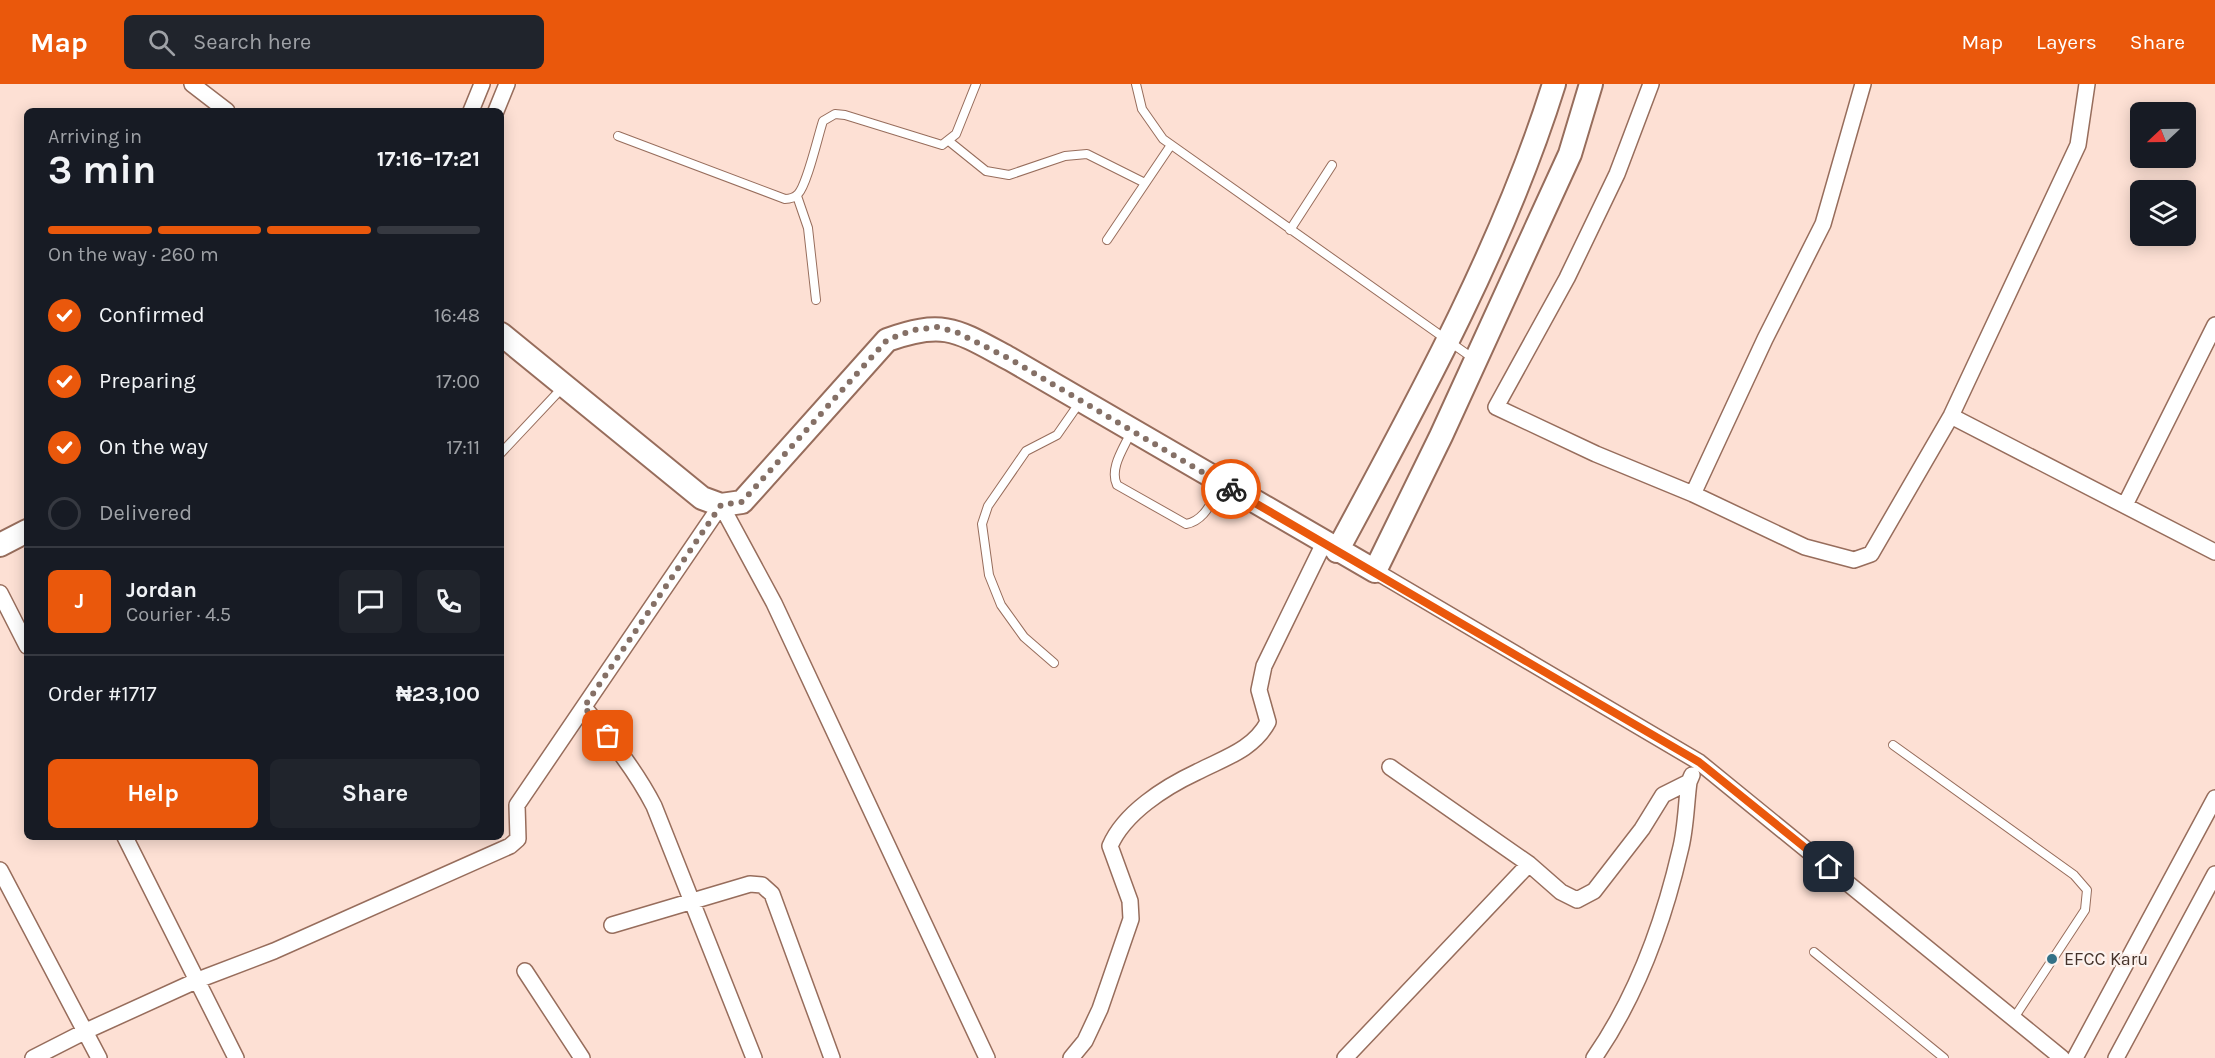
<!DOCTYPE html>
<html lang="en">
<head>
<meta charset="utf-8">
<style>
  :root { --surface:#171b24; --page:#20242c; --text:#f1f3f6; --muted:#9ea1a6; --line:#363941; --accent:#ea580c }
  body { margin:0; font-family:Karla,sans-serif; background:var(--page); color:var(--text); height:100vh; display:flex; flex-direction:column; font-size:22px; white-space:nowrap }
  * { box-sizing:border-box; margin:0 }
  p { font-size:20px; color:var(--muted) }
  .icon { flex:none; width:33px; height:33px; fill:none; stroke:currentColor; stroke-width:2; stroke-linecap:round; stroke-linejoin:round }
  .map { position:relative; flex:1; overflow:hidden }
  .panel { position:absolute; left:24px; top:24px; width:480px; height:732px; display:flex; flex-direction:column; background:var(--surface); border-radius:9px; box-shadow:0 3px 15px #0003 }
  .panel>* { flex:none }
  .needle { width:39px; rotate:248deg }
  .fabs { position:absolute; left:2130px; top:18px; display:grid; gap:12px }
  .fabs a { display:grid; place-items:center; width:66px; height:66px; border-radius:9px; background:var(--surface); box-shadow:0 3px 15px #0003; font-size:30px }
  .pin { position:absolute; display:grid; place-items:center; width:51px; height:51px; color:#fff; margin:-26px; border-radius:12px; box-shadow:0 3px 9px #0006 }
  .courier { position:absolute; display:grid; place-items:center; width:60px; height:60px; margin:-30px; border:4px solid #ea580c; border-radius:50%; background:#fff; color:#222; box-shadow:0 2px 8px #0007 }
  .summary em { font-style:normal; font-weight:700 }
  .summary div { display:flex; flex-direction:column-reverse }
  .summary { display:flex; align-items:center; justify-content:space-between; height:102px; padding:0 24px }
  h1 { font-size:39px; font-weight:700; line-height:45px }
  .bar { display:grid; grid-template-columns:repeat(4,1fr); gap:9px 6px; align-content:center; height:72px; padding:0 24px }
  .bar i { height:8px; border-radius:4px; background:var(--line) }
  .bar .selected { background:var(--accent) }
  .bar p { grid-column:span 4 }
  .line { display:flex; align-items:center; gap:15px; padding:0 24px; border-top:2px solid var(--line) }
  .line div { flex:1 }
  .round { display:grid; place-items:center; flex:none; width:63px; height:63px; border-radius:9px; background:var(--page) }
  ol { padding:0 24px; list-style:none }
  li { display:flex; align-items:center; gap:18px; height:66px }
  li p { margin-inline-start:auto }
  li .icon { padding:6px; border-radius:50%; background:var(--accent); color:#fff; stroke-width:4 }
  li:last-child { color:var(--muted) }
  li i { width:33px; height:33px; border:3px solid var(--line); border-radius:50% }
  .action { display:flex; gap:12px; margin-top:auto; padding:12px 24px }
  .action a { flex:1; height:69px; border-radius:9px; background:var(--accent); color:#fff; font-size:24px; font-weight:700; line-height:69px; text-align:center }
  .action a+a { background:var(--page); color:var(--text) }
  header { display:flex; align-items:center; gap:36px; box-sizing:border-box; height:84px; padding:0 30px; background:var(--accent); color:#fff }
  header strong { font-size:28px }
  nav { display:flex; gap:33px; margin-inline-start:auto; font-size:21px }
  .search { width:420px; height:54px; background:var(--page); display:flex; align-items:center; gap:15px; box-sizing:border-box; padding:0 21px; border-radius:9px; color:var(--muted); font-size:22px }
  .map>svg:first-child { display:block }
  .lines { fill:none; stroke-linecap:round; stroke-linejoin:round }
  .lane-casing { stroke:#976d5c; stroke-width:10 }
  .street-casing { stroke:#976d5c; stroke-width:18 }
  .secondary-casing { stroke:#976d5c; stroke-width:26 }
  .lane { stroke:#fff; stroke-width:8 }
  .street { stroke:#fff; stroke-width:15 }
  .secondary { stroke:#fff; stroke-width:22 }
  .done { stroke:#857066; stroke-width:6; stroke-dasharray:0 10.8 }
  .route { stroke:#ea580c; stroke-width:8 }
  .poi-dot { fill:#337187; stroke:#fcf2ee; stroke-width:2 }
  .labels { text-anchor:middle; stroke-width:4.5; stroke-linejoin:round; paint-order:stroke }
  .poi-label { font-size:18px; fill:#45332b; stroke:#fcf2ee; text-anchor:start }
</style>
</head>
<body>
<header>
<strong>Map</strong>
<div class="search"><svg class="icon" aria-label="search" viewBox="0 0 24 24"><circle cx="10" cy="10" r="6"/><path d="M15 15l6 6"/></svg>Search here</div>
<nav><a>Map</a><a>Layers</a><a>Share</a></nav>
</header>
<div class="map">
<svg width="2215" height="974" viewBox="0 0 2215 974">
  <rect width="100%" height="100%" fill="#fde0d4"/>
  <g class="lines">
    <defs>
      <path id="lane" d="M 1136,0 L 1142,25 L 1163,55 L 1474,275
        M 618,52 L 785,115 C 789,115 794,114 798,110 C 807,101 818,52 823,37 L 835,30 L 845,31 L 942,61 L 956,50 L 976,0
        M 950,58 L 986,87 L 1009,91 L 1065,72 L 1087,70 L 1145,99
        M 797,112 L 808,144 L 816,216
        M 1290,146 L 1332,81
        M 1107,156 L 1171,61
        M 1131,348 C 1124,364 1109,384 1117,401 L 1186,440 C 1205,437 1212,416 1222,401
        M 501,369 L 563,303
        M 1054,579 L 1024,553 L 1001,521 L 989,491 L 982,440 L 988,422 L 1026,367 L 1057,351 L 1080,318
        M 1893,661 L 2074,791 L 2087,806 L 2085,826 L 2014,934
        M 1814,868 L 1944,974"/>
      <path id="street" d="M 192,0 L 227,27
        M 1651,0 L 1617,90 L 1567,194 L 1496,323 L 1596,370 L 1693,410 L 1805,463 L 1854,476 L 1871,470 L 1951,332 L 2078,61 L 2087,0
        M 471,27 L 482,0
        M 496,27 L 507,0
        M 1951,332 L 2215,468
        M 1693,410 L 1765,255 L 1823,140 L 1863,0
        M 2125,421 L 2215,241
        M 1375,487 L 1699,678 L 2062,974
        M 0,509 L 27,562
        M 584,623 C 610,655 635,685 654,722 L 754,974
        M 1390,683 L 1529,780 L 1561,808 L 1577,816 L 1594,807 L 1642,745 L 1663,711 L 1689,698
        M 125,753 L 236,974
        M 0,786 L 99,974
        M 612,841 L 750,800 L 762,801 L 772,810 L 832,974
        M 525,887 L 582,974
        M 33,974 L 86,947 L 198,896 L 274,867 L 510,762 L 518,755 L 517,721 L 721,421 L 774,519 L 987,974
        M 1071,974 L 1085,957 L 1100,925 L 1131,835 L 1130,817 L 1110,762 C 1124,729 1165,703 1197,688 C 1224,674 1253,666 1268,638 L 1259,606 L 1264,582 L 1324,459
        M 1345,974 L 1529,780
        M 1594,974 C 1637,912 1663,840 1680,767 C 1686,745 1686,720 1689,698 L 1692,691
        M 2075,974 L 2215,714
        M 2116,974 L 2215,790"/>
      <path id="secondary" d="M 501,250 L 702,414 L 721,421 L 742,418 L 887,256 C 945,235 958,247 1010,275 L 1375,487 L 1441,352 L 1570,70 L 1591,0
        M 0,461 L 27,447
        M 1337,467 C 1417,319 1504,161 1554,0"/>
    </defs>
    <use href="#lane" class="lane-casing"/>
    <use href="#street" class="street-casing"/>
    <use href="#secondary" class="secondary-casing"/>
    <use href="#lane" class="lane"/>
    <use href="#street" class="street"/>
    <use href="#secondary" class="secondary"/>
  </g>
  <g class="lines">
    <path class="done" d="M 608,652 L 584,623 L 721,421 L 742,418 L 887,256 L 913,246 L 938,243 L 956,248 L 1010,275 L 1231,405"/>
    <path class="route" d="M 1231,405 L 1699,678 L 1829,783"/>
  </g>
  <circle class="poi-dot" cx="2052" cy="875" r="6"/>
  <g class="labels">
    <g class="poi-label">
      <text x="2064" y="881">EFCC Karu</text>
    </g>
  </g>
</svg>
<div class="fabs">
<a><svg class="needle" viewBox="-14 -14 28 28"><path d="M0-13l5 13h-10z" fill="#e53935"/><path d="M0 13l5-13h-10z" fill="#9ea1a6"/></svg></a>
<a><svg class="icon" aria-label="layers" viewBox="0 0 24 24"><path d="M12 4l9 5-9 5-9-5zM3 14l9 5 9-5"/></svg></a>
</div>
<div class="pin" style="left:608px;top:652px;background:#ea580c"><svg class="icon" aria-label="bag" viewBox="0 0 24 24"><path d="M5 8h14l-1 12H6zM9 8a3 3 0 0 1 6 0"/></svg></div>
<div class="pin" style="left:1829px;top:783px;background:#1f2937"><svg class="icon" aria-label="home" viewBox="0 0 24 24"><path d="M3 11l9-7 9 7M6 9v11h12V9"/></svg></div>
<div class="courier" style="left:1231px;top:405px"><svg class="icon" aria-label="bike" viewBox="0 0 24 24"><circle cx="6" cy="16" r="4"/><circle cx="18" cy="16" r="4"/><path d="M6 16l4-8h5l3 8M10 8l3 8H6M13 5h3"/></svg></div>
<section class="panel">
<div class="summary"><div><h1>3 min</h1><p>Arriving in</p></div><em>17:16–17:21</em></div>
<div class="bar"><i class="selected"></i><i class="selected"></i><i class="selected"></i><i></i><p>On the way · 260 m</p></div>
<ol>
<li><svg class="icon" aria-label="check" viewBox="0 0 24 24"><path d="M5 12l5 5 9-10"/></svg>Confirmed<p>16:48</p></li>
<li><svg class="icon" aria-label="check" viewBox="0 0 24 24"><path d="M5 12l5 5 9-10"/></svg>Preparing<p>17:00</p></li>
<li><svg class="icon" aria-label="check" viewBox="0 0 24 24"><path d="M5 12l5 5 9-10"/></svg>On the way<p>17:11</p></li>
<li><i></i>Delivered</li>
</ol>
<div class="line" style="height:108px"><b class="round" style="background:var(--accent);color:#fff">J</b><div><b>Jordan</b><p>Courier · 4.5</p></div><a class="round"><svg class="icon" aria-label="chat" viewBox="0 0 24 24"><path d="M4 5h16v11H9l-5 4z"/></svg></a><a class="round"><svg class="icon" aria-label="phone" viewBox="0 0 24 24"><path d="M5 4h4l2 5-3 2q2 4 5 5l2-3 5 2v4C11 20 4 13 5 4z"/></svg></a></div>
<div class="line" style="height:78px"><div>Order #1717</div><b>₦23,100</b></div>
<div class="action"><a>Help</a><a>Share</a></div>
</section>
</div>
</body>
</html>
